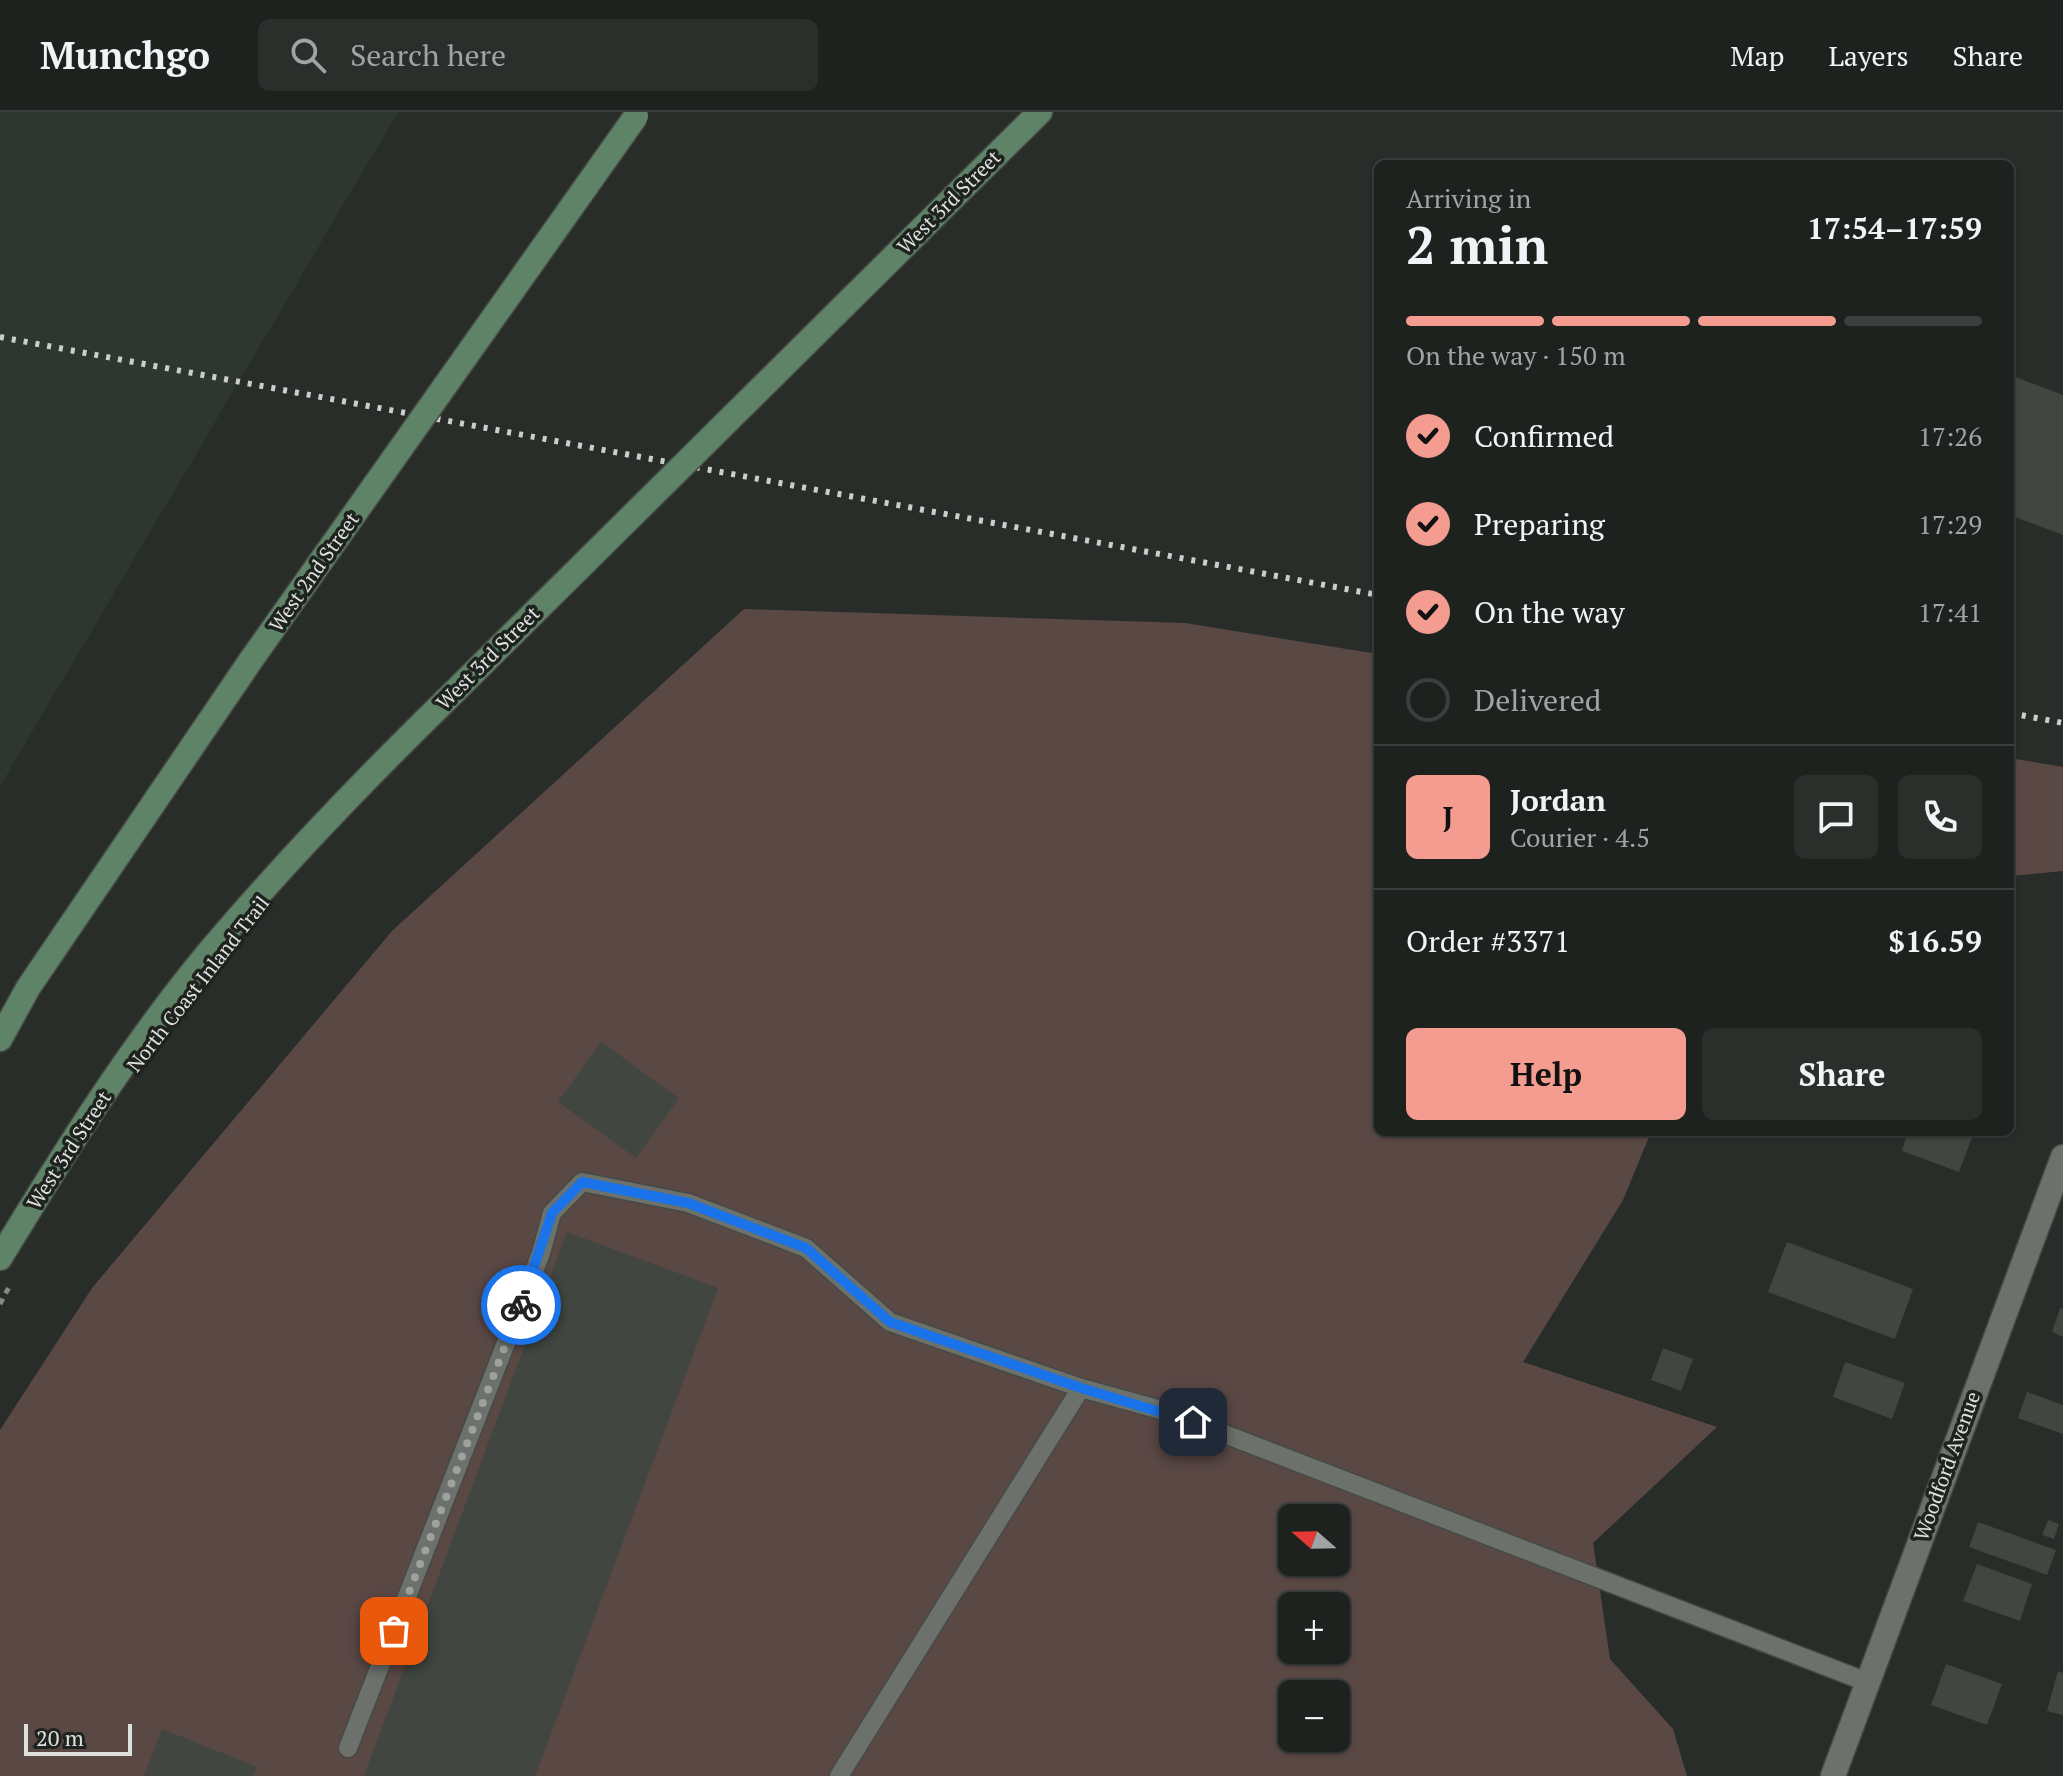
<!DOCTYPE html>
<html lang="en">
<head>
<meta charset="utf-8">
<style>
  :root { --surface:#1e221f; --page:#2b2f2c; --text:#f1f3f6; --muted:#a1a4a4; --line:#3c3f3d; --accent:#f59c90 }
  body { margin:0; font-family:"PT Serif",serif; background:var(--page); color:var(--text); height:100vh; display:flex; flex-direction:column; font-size:30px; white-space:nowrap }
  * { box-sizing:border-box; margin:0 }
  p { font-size:26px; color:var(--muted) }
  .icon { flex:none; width:44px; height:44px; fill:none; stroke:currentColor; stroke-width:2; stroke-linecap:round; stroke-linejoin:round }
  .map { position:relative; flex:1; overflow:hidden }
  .side { position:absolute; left:1374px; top:48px; width:640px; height:976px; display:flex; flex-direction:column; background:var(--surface); border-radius:12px; box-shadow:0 2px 6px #0004,0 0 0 2px var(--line) }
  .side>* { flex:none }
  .needle { width:52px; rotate:290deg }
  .controls { position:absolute; left:1278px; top:1392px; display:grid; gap:16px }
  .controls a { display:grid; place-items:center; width:72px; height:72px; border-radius:12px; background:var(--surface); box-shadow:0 2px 6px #0004,0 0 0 2px var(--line); font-size:40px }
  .scale { position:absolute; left:24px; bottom:20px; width:108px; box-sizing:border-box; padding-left:8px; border:4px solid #dee1de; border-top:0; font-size:22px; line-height:28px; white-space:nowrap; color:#dee1de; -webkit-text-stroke:6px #1f231f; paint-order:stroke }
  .pin { position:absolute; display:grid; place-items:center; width:68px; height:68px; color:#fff; margin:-34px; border-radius:16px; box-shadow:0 4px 12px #0006 }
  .courier { position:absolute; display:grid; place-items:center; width:80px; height:80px; margin:-40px; border:6px solid #1a73e8; border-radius:50%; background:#fff; color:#222; box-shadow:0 2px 10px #0007 }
  .headline em { font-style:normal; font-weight:600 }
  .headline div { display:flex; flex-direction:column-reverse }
  .headline { display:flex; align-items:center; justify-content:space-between; height:136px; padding:0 32px }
  h1 { font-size:52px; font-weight:600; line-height:60px }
  .bar { display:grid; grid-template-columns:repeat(4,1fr); gap:12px 8px; align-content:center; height:96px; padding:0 32px }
  .bar i { height:10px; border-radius:6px; background:var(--line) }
  .bar .active { background:var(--accent) }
  .bar p { grid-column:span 4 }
  .line { display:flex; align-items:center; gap:20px; padding:0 32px; border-top:2px solid var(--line) }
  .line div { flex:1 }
  .round { display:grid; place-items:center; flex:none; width:84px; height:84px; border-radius:12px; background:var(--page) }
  ol { padding:0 32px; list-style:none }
  li { display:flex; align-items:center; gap:24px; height:88px }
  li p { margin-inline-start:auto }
  li .icon { padding:8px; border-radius:50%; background:var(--accent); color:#111; stroke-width:4 }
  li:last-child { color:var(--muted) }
  li i { width:44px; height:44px; border:4px solid var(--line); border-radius:50% }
  .primary-button { display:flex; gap:16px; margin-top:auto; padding:16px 32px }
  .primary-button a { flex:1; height:92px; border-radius:12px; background:var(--accent); color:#111; font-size:32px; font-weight:600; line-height:92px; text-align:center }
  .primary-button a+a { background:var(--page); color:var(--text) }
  header { display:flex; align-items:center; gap:48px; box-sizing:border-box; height:112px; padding:0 40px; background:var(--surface); border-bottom:2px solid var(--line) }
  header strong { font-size:38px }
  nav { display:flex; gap:44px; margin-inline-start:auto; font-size:28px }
  .search { width:560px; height:72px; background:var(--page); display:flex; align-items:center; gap:20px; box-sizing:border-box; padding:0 28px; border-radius:12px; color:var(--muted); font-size:30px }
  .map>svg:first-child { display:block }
  .built { fill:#2e372f }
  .green { fill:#5a4845; fill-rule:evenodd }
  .building { fill:#414641 }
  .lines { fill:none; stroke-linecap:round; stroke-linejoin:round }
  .lane-casing { stroke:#464a46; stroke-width:21 }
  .street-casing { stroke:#464a46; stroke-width:27 }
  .secondary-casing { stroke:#464a46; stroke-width:27 }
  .path { stroke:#858985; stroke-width:5; stroke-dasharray:6 6; stroke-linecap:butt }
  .lane { stroke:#6c716c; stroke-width:18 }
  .street { stroke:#6c716c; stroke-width:24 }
  .secondary { stroke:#5f8367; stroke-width:24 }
  .rail { stroke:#cbcecb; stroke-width:6; stroke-dasharray:4 8; stroke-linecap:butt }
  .secondary-bridge-casing { stroke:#464a46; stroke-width:27; stroke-linecap:butt }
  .secondary-bridge { stroke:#5f8367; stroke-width:24 }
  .done { stroke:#9ea29f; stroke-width:8; stroke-dasharray:0 14.4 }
  .route { stroke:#1a73e8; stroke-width:10 }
  .labels { text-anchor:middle; stroke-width:7; stroke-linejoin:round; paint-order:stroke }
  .street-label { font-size:20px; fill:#dee1de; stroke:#1f231f }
</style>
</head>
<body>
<header>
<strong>Munchgo</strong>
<div class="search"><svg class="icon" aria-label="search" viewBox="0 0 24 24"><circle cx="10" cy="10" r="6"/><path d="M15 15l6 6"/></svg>Search here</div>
<nav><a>Map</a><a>Layers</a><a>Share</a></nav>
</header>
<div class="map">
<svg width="2063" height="1664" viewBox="0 0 2063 1664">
  <rect width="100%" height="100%" fill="#282d29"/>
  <path class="built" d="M 0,0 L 398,0 L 0,674 Z"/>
  <path class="green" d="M 744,497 L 1185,511 L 1378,542 L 1378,1020 L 1651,1020 L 1623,1088 L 1523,1250 L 1717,1315 L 1593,1431 L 1610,1547 L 1673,1617 L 1687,1664 L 0,1664 L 0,1318 L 92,1176 L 392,819 ZM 1292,1406 L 1336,1406 L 1336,1450 L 1292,1450 ZM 1292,1494 L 1336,1494 L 1336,1538 L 1292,1538 ZM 1292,1582 L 1336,1582 L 1336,1626 L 1292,1626 Z
    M 2010,646 L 2063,655 L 2063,759 L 2010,764 Z"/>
  <path class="building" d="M 2010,263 L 2063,283 L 2063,423 L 2010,403 Z
    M 601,930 L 679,986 L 636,1046 L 558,990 Z
    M 1908,1020 L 1974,1020 L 1959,1060 L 1902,1039 Z
    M 567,1120 L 718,1176 L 535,1664 L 364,1664 Z
    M 1787,1130 L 1913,1177 L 1895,1227 L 1768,1180 Z
    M 2060,1196 L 2063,1197 L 2063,1225 L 2052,1220 Z
    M 1663,1236 L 1693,1247 L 1681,1279 L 1651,1268 Z
    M 1845,1250 L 1905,1271 L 1892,1307 L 1833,1285 Z
    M 2027,1280 L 2063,1293 L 2063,1322 L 2018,1306 Z
    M 2048,1408 L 2059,1412 L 2054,1427 L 2042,1423 Z
    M 1978,1410 L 2056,1438 L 2047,1463 L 1969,1435 Z
    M 1977,1452 L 2032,1472 L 2020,1509 L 1963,1489 Z
    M 1946,1552 L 2002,1572 L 1987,1613 L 1931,1593 Z
    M 2058,1559 L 2063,1561 L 2063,1603 L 2047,1599 Z
    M 162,1617 L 257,1655 L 253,1664 L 144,1664 Z"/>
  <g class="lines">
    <defs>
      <path id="lane" d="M 348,1636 L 541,1141 L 552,1101 L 582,1070 L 688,1091 L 806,1136 L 890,1210 L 1081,1276 L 1165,1299 L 1867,1570
        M 839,1664 L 1081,1276"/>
      <path id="street" d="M 1833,1664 L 2063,1045"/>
      <path id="secondary" d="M 964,75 L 1040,0
        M 0,927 L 28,876 L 251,548
        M 0,1146 C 64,1041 130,935 209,840 C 283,752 363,669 446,588"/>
    </defs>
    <use href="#lane" class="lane-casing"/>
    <use href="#street" class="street-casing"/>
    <use href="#secondary" class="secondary-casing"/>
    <path class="path" d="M 0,1192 L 9,1175"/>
    <use href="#lane" class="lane"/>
    <use href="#street" class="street"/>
    <use href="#secondary" class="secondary"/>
    <path class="rail" d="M 0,225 L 1378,483
      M 2010,601 L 2063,611"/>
    <defs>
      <path id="secondary-bridge" d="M 251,548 L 636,4
        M 446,588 L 964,75"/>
    </defs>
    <use href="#secondary-bridge" class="secondary-bridge-casing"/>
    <use href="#secondary-bridge" class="secondary-bridge"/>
  </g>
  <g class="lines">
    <path class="done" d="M 394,1519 L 521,1193"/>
    <path class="route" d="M 521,1193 L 552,1101 L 582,1070 L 688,1091 L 806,1136 L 890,1210 L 1081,1276 L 1193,1310"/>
  </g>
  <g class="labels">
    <g class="street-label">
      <text transform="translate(949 90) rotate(-45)" y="7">West 3rd Street</text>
      <text transform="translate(314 460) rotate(-55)" y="7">West 2nd Street</text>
      <text transform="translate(488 546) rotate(-45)" y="7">West 3rd Street</text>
      <text transform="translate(198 872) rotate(-52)" y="7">North Coast Inland Trail</text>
      <text transform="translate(69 1038) rotate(-57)" y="7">West 3rd Street</text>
      <text transform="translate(1947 1354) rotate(-70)" y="7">Woodford Avenue</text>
    </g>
  </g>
</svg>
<div class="controls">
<a><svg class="needle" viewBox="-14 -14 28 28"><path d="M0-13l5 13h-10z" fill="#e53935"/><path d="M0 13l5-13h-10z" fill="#a1a4a4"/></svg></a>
<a>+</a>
<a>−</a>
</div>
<div class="scale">20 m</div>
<div class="pin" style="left:394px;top:1519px;background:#ea580c"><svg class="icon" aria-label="bag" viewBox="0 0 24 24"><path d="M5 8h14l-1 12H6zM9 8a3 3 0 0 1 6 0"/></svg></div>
<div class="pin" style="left:1193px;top:1310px;background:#1f2937"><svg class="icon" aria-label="home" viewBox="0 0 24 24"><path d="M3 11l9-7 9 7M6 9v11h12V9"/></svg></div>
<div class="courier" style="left:521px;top:1193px"><svg class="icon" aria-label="bike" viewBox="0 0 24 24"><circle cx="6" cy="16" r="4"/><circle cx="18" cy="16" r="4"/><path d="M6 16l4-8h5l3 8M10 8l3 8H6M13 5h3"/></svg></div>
<section class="side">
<div class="headline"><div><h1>2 min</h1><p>Arriving in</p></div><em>17:54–17:59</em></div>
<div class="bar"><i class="active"></i><i class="active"></i><i class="active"></i><i></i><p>On the way · 150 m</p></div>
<ol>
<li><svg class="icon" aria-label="check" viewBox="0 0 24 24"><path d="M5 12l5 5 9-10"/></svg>Confirmed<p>17:26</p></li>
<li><svg class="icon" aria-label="check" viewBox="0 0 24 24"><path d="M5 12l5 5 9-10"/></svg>Preparing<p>17:29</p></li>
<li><svg class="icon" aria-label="check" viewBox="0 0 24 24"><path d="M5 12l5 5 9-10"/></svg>On the way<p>17:41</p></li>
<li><i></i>Delivered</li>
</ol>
<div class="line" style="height:144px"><b class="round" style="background:var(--accent);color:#111">J</b><div><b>Jordan</b><p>Courier · 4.5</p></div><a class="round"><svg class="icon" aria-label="chat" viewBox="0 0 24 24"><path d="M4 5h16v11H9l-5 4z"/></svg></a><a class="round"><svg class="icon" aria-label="phone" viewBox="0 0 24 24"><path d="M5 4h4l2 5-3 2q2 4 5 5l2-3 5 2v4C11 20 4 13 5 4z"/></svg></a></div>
<div class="line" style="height:104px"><div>Order #3371</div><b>$16.59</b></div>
<div class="primary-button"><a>Help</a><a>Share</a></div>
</section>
</div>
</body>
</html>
